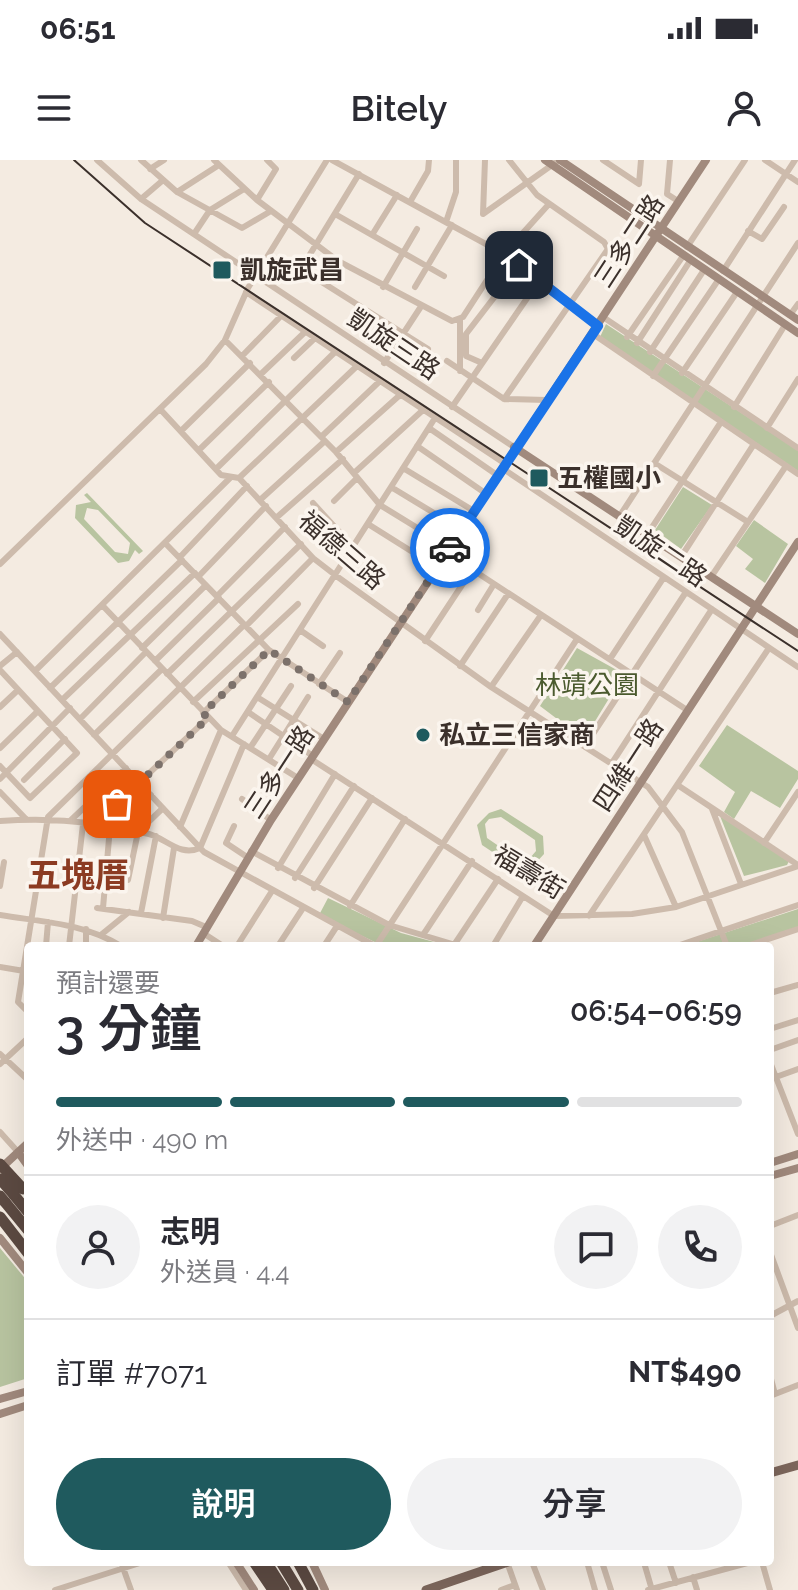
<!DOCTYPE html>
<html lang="zh-TW">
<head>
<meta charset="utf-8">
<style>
  :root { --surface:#fff; --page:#f2f2f3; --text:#2b2b33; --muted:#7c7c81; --line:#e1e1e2; --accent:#1f5a5e }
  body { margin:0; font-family:Raleway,"Noto Sans TC",sans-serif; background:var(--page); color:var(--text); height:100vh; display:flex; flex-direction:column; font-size:30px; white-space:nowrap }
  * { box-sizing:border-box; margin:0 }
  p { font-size:26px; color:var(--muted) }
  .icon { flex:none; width:44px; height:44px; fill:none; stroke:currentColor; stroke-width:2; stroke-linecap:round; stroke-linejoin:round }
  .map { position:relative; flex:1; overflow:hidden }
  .drawer { position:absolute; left:24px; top:782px; width:750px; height:624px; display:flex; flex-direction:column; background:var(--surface); border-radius:8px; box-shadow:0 8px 32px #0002 }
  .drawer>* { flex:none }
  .pin { position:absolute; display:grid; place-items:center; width:68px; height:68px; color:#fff; margin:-34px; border-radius:16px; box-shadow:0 4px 12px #0006 }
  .courier { position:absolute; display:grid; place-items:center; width:80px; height:80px; margin:-40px; border:6px solid #1a73e8; border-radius:50%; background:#fff; color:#222; box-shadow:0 2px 10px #0007 }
  .headline em { font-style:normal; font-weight:600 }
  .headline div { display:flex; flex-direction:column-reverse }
  .headline { display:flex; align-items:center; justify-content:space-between; height:136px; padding:0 32px }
  h1 { font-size:52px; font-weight:600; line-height:60px }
  .bar { display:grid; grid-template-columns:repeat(4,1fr); gap:12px 8px; align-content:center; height:96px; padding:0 32px }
  .bar i { height:10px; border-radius:6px; background:var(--line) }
  .bar .current { background:var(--accent) }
  .bar p { grid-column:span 4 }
  .line { display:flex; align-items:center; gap:20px; padding:0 32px; border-top:2px solid var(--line) }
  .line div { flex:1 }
  .round { display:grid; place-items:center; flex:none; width:84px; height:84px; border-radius:42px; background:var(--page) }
  .action { display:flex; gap:16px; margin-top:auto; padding:16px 32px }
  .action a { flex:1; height:92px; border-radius:48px; background:var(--accent); color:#fff; font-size:32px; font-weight:600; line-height:92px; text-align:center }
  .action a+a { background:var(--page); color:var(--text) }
  .status { display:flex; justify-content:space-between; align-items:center; height:56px; padding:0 40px; background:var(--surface); direction:ltr }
  .status svg { height:22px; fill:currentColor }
  header { display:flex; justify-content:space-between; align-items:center; height:104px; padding:0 32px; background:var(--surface); font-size:36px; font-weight:600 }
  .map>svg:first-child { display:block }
  .green { fill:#b8c4a0; fill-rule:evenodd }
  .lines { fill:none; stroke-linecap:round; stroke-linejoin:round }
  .street { stroke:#cdbbac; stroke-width:6 }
  .secondary { stroke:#a18a7d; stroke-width:8 }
  .primary { stroke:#7d675c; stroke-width:9 }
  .highway { stroke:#5c4a42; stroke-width:11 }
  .tram { stroke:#3b302b; stroke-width:2 }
  .highway-bridge { stroke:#5c4a42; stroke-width:11 }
  .done { stroke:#7c716b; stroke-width:8; stroke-dasharray:0 14.4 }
  .route { stroke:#1a73e8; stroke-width:10 }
  .poi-dot { fill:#1f5a5e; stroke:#fbf5ee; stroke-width:3 }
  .labels { text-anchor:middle; stroke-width:7; stroke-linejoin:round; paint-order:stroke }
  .street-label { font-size:26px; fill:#3b302b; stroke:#fbf5ee }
  .poi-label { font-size:26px; font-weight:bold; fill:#3b302b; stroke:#fbf5ee; text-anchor:start }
  .park-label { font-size:26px; fill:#4a5a2e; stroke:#fbf5ee }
  .district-label { font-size:34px; font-weight:bold; fill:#8c3b22; stroke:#fbf5ee }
</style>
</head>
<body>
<div class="status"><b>06:51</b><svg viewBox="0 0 49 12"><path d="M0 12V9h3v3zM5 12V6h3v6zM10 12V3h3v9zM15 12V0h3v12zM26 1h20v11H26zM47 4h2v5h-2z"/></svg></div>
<header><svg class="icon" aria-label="menu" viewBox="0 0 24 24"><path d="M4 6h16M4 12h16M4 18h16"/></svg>Bitely<svg class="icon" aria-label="person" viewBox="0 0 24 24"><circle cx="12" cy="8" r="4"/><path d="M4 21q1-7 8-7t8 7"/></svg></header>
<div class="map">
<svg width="798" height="1430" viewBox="0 0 798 1430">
  <rect width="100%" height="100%" fill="#f4ebe1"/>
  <path class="green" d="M 606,164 L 798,290 L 798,311 L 600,177 Z
    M 683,327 L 712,345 L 681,389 L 655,370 Z
    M 87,333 L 143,391 L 139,394 L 135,390 L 129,401 L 118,403 L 75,358 L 76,345 L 91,342 L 84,335 ZM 87,348 L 98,350 L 130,383 L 128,394 L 115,392 L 84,359 Z
    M 754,360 L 788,384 L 765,423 L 745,409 L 753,399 L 736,386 Z
    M 577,488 L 624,514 L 586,576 L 581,577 L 540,546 Z
    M 727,565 L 798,611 L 798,619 L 780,648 L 751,631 L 734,659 L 724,652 L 735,632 L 699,606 Z
    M 501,649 L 543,676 L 544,694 L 533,706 L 518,709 L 482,685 L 477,665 L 489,653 ZM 501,657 L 535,680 L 536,691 L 530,698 L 519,700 L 487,678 L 485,664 L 489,659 Z
    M 720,656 L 789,701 L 787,705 L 744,716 Z
    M 328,738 L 401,773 L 449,786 L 383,786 L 319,755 Z
    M 798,749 L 798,770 L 750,786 L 684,786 Z
    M 0,1088 L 28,1122 L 28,1218 L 0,1227 Z"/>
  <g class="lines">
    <path class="street" d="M 97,0 L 141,39 L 514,287
      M 141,0 L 177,32 L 242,68 L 271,51
      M 214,0 L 257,40 L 338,101 L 452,161 L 463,157 L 504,94 L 549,44
      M 332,0 L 504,94 L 598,166
      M 485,0 L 483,54 L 559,0
      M 603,0 L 639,24 L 641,0
      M 670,0 L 667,34 L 678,41
      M 765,0 L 798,22
      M 150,9 L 164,0
      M 359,14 L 301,109 L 428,189
      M 177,32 L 219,5
      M 141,39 L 162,21
      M 257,40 L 276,9 L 267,0
      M 410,42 L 428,11 L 429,0
      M 335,54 L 444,116
      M 446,62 L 456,32 L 456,0
      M 748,71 L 762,79 L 784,47
      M 194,74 L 210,50 L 244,29
      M 372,75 L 397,35
      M 687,87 L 745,0
      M 723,111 L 795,0
      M 383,127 L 417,69
      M 415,127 L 452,65
      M 246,132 L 504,303
      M 790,155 L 798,144
      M 603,157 L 798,288
      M 593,174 L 798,314
      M 627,177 L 683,96
      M 225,180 L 336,292 L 380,345 L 450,388
      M 637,183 L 690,101
      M 650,192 L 704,110
      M 243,195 L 281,156
      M 294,198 L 315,178
      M 447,201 L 504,239 L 608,89 L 604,82 L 537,35 L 509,0
      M 384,203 L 420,148
      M 482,203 L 466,196 L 466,174 L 519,105
      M 460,211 L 460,160
      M 682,213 L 737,132
      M 261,214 L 305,172
      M 653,216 L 719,119
      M 504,239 L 547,240
      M 452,247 L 539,121
      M 734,247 L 785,165
      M 160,249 L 221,315 L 239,318 L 313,398 L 335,415 L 491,527 L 648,627 L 682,672 L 727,786
      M 429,268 L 497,315
      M 767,268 L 798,219
      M 181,271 L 250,203
      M 321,277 L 380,221
      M 417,286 L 485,333
      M 199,290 L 269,222
      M 336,292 L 400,235
      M 654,303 L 748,362
      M 403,308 L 474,351
      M 502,308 L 798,507
      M 216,309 L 335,192
      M 354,313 L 423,250
      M 239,318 L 357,206
      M 391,327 L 462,370
      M 260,340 L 325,281
      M 334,341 L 357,318
      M 313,343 L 353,387
      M 619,357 L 798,83
      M 276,358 L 343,299
      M 368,364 L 438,408
      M 647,375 L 721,262
      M 165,383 L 269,490 L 348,542
      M 447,393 L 687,550
      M 180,397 L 247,326
      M 681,397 L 754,284
      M 0,404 L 206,204 L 225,180 L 248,128 L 327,0
      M 198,417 L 266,346
      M 711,417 L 786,306
      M 217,436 L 285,367
      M 102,445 L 221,570 L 298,618
      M 478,450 L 494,424
      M 246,466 L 313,398
      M 300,470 L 323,486
      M 0,474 L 204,692 L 375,786
      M 425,481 L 472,410
      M 142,488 L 206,425
      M 610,499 L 664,417
      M 155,501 L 219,438
      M 0,506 L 17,492
      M 460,506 L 508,434
      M 0,510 L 77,593 L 30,638 L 0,606
      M 35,511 L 231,317
      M 167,514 L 301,384
      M 319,524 L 340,493
      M 491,527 L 541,455
      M 50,528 L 182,400
      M 257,537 L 324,579
      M 62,540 L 195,413
      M 193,542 L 298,444
      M 0,547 L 18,530
      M 248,552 L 313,596
      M 203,553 L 269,490
      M 80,559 L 146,492
      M 94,575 L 162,509
      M 232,576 L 435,258
      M 585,586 L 686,432
      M 0,588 L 38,551
      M 250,588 L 291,526
      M 269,599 L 308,537
      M 311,599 L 554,756 L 632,754 L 676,747 L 798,706
      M 612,603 L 712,449
      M 0,619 L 70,548
      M 24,620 L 65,579
      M 679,626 L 798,705
      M 0,632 L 26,659
      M 242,639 L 271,660
      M 712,649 L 741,724
      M 71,660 L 126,608
      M 0,661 C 52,657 98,661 149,674 C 167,679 180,697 200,688 L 244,584
      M 95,664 L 208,558
      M 234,666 L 226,683 L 247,697
      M 116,667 L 151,635
      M 180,667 L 221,570
      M 644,675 L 676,747
      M 764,683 L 798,632
      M 251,691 L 389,765 L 459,786
      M 278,708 L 335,614
      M 295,718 L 354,626
      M 128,720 L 138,672 L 163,648
      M 0,726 L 4,702
      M 314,728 L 372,638
      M 350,746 L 405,659
      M 97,748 L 192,761 L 206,767
      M 103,748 L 110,667
      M 141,753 L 156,676
      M 0,755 C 42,762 84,763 121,786
      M 589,756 L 769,488
      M 163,758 L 174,688
      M 203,773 L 223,786
      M 102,774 L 129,752
      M 423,775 L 472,701
      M 454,785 L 498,719
      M 46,786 L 48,762
      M 69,786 L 83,664
      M 86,786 L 86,769
      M 237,786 L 272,731
      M 278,786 L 303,748
      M 324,786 L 337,766
      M 376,786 L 577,479
      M 493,786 L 523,736
      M 677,786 L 798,745
      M 747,786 L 798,769
      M 0,807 L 24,811
      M 770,833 L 798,825
      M 28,852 L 18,842 L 48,657 L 244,465
      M 770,869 L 798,860
      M 770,890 L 798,880
      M 0,894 L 28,920
      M 770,902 L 798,974
      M 0,904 L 28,878
      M 776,917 L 798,909
      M 0,972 L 18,992
      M 770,1066 L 798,1055
      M 770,1092 L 798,1168
      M 770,1156 L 798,1141
      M 770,1215 L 775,1234
      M 770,1236 L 798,1225
      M 121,1402 L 131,1430
      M 228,1402 L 246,1430
      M 507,1402 L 517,1430
      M 532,1402 L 543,1430
      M 587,1402 L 595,1430
      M 602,1402 L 611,1430
      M 669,1402 L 676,1423
      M 762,1402 L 770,1430
      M 645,1406 L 652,1430
      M 693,1417 L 697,1430
      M 55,1430 L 143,1402
      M 501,1430 L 515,1425
      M 648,1430 L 751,1402"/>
    <path class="secondary" d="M 545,0 L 798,173
      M 560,0 L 798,160
      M 514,287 L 798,474
      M 196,786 L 271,660 L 706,0
      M 534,786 L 798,382
      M 18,992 L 28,1006
      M 770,1003 L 798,994
      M 0,1009 L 28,983
      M 770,1016 L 798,1008
      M 0,1078 L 28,1113
      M 0,1239 L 28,1231
      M 0,1254 L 28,1245
      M 236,1402 L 254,1430
      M 312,1402 L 325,1430"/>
    <path class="primary" d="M 770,1313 L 798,1305
      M 426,1430 L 508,1402"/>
    <path class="highway" d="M 14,1035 L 28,1052
      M 5,1042 L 28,1070
      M 0,1057 L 28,1093
      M 254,1402 L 273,1430
      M 266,1402 L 284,1430
      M 281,1402 L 298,1430
      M 298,1402 L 313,1430"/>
    <path class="tram" d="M 74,0 L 145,63 L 798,491"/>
    <path class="highway-bridge" d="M 0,1004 L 23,1029
      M 0,1019 L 14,1035
      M 0,1036 L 5,1042"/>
  </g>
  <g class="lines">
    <path class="done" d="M 117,644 L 208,558 L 203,553 L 269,490 L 348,542 L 450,388"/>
    <path class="route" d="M 450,388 L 598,166 L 519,105"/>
  </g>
  <g class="poi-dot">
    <rect x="212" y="100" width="20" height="20" rx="4"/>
    <rect x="529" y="308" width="20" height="20" rx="4"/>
    <circle cx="423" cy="575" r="8"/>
  </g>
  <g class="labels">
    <g class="street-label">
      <text transform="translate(629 81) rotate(-57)" y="9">三多二路</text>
      <text transform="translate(394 184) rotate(34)" y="9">凱旋三路</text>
      <text transform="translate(342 390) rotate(41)" y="9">福德三路</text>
      <text transform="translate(661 391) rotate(34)" y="9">凱旋二路</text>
      <text transform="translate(628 605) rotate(-57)" y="9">四維一路</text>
      <text transform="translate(279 612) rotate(-57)" y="9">三多一路</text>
      <text transform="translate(529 712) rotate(31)" y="9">福壽街</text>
    </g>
    <g class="poi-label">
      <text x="240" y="119">凱旋武昌</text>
      <text x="557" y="327">五權國小</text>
      <text x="439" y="584">私立三信家商</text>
    </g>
    <g class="park-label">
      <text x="587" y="534">林靖公園</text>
    </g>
    <g class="district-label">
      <text x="78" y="727">五塊厝</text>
    </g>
  </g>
</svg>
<div class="pin" style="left:117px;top:644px;background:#ea580c"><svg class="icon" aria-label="bag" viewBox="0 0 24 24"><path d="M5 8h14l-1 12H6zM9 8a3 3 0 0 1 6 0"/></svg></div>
<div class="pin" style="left:519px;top:105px;background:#1f2937"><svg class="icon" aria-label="home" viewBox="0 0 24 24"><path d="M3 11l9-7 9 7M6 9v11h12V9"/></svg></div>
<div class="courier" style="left:450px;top:388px"><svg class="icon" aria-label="car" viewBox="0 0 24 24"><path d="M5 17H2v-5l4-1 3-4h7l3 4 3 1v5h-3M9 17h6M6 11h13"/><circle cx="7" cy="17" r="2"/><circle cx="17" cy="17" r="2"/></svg></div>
<section class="drawer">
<div class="headline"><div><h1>3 分鐘</h1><p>預計還要</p></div><em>06:54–06:59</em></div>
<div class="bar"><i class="current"></i><i class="current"></i><i class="current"></i><i></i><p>外送中 · 490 m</p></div>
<div class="line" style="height:144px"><a class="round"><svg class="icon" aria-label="person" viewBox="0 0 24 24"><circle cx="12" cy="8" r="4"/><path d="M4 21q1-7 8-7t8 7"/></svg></a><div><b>志明</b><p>外送員 · 4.4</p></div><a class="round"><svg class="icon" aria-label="chat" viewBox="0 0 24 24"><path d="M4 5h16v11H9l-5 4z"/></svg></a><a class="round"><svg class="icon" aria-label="phone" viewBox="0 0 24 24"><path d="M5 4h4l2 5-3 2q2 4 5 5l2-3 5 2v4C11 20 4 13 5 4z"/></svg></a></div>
<div class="line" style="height:104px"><div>訂單 #7071</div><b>NT$490</b></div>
<div class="action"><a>說明</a><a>分享</a></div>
</section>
</div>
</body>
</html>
